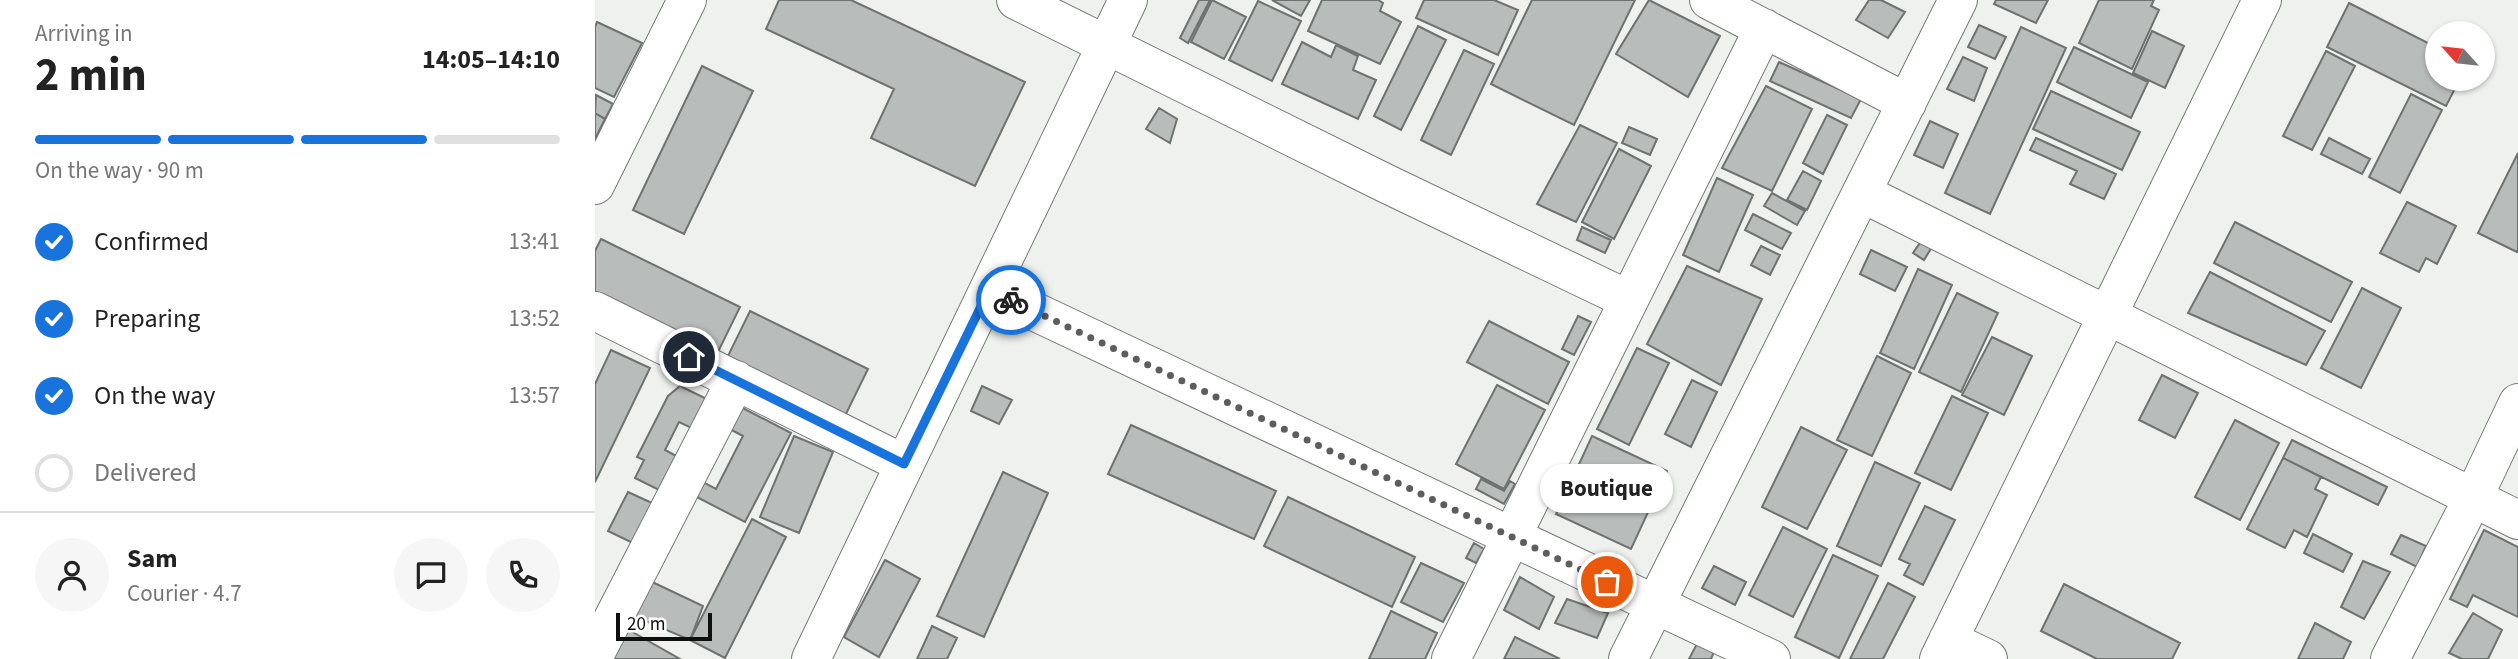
<!DOCTYPE html>
<html lang="en">
<head>
<meta charset="utf-8">
<style>
  :root { --surface:#fff; --page:#f6f6f6; --text:#222; --muted:#767676; --line:#e0e0e0; --accent:#1973dc }
  body { margin:0; font-family:"Source Sans 3",sans-serif; background:var(--page); color:var(--text); height:100vh; display:flex; flex-direction:column; font-size:26px; white-space:nowrap }
  * { box-sizing:border-box; margin:0 }
  p { font-size:23px; color:var(--muted) }
  .icon { flex:none; width:38px; height:38px; fill:none; stroke:currentColor; stroke-width:2; stroke-linecap:round; stroke-linejoin:round }
  .map { position:relative; flex:1; overflow:hidden }
  .panel { display:flex; flex-direction:column; background:var(--surface); width:595px }
  .panel>* { flex:none }
  .needle { width:46px; rotate:297deg }
  .controls { position:absolute; left:1830px; top:21px; display:grid; gap:14px }
  .controls a { display:grid; place-items:center; width:70px; height:70px; border-radius:50%; background:var(--surface); box-shadow:0 2px 5px #0004; font-size:35px }
  .scale { position:absolute; left:21px; bottom:18px; width:96px; box-sizing:border-box; padding-left:7px; border:4px solid #0e0f0e; border-top:0; font-size:19px; line-height:24px; white-space:nowrap; color:#0e0f0e; -webkit-text-stroke:5px #fff; paint-order:stroke }
  .pin { position:absolute; display:grid; place-items:center; width:60px; height:60px; color:#fff; margin:-30px; border:4px solid #fff; border-radius:50%; box-shadow:0 2px 7px #0007 }
  .courier { position:absolute; display:grid; place-items:center; width:70px; height:70px; margin:-35px; border:5px solid #1973dc; border-radius:50%; background:#fff; color:#222; box-shadow:0 2px 9px #0007 }
  .bubble { position:absolute; height:49px; border-radius:24px; background:var(--surface); box-shadow:0 2px 5px #0004; font-size:23px; font-weight:700; line-height:49px; text-align:center }
  .summary em { font-style:normal; font-weight:700 }
  .summary div { display:flex; flex-direction:column-reverse }
  .summary { display:flex; align-items:center; justify-content:space-between; height:119px; padding:0 35px }
  h1 { font-size:46px; font-weight:700; line-height:52px }
  .bar { display:grid; grid-template-columns:repeat(4,1fr); gap:10px 7px; align-content:center; height:84px; padding:0 35px }
  .bar i { height:9px; border-radius:5px; background:var(--line) }
  .bar .active { background:var(--accent) }
  .bar p { grid-column:span 4 }
  .line { display:flex; align-items:center; gap:18px; padding:0 35px; border-top:2px solid var(--line) }
  .line div { flex:1 }
  .round { display:grid; place-items:center; flex:none; width:74px; height:74px; border-radius:37px; background:var(--page) }
  ol { padding:0 35px; list-style:none }
  li { display:flex; align-items:center; gap:21px; height:77px }
  li p { margin-inline-start:auto }
  li .icon { padding:7px; border-radius:50%; background:var(--accent); color:#fff; stroke-width:4 }
  li:last-child { color:var(--muted) }
  li i { width:38px; height:38px; border:4px solid var(--line); border-radius:50% }
  main { display:flex; flex:1; min-height:0 }
  .map>svg:first-child { display:block }
  .building { fill:#b8bcba; stroke:#6e7270; stroke-width:2 }
  .lines { fill:none; stroke-linecap:round; stroke-linejoin:round }
  .minor-casing { stroke:#777a77; stroke-width:40 }
  .minor { stroke:#fff; stroke-width:38 }
  .done { stroke:#5c5e5c; stroke-width:7; stroke-dasharray:0 12.6 }
  .route { stroke:#1973dc; stroke-width:9 }
</style>
</head>
<body>
<main>
<section class="panel">
<div class="summary"><div><h1>2 min</h1><p>Arriving in</p></div><em>14:05–14:10</em></div>
<div class="bar"><i class="active"></i><i class="active"></i><i class="active"></i><i></i><p>On the way · 90 m</p></div>
<ol>
<li><svg class="icon" aria-label="check" viewBox="0 0 24 24"><path d="M5 12l5 5 9-10"/></svg>Confirmed<p>13:41</p></li>
<li><svg class="icon" aria-label="check" viewBox="0 0 24 24"><path d="M5 12l5 5 9-10"/></svg>Preparing<p>13:52</p></li>
<li><svg class="icon" aria-label="check" viewBox="0 0 24 24"><path d="M5 12l5 5 9-10"/></svg>On the way<p>13:57</p></li>
<li><i></i>Delivered</li>
</ol>
<div class="line" style="height:126px"><a class="round"><svg class="icon" aria-label="person" viewBox="0 0 24 24"><circle cx="12" cy="8" r="4"/><path d="M4 21q1-7 8-7t8 7"/></svg></a><div><b>Sam</b><p>Courier · 4.7</p></div><a class="round"><svg class="icon" aria-label="chat" viewBox="0 0 24 24"><path d="M4 5h16v11H9l-5 4z"/></svg></a><a class="round"><svg class="icon" aria-label="phone" viewBox="0 0 24 24"><path d="M5 4h4l2 5-3 2q2 4 5 5l2-3 5 2v4C11 20 4 13 5 4z"/></svg></a></div>
</section>
<div class="map">
<svg width="1923" height="659" viewBox="0 0 1923 659">
  <rect width="100%" height="100%" fill="#eef1ee"/>
  <path class="building" d="M 184,0 L 256,0 L 430,82 L 380,186 L 276,138 L 299,89 L 171,29 Z
    M 604,0 L 615,0 L 593,43 L 585,38 Z
    M 617,0 L 651,17 L 629,59 L 596,42 Z
    M 677,0 L 715,0 L 706,16 Z
    M 727,0 L 783,0 L 788,3 L 785,11 L 806,22 L 785,64 L 713,31 Z
    M 829,0 L 899,0 L 923,10 L 903,55 L 821,18 Z
    M 937,0 L 1040,0 L 979,125 L 896,84 Z
    M 1054,0 L 1125,36 L 1093,97 L 1021,54 Z
    M 1274,0 L 1286,0 L 1310,12 L 1293,38 L 1261,20 Z
    M 1401,0 L 1453,0 L 1441,23 L 1399,4 Z
    M 1504,0 L 1559,0 L 1556,6 L 1564,10 L 1537,69 L 1484,43 Z
    M 663,1 L 706,21 L 677,81 L 634,60 Z
    M 1754,3 L 1843,48 L 1843,79 L 1865,79 L 1851,106 L 1732,47 Z
    M 2,22 L 47,43 L 19,97 L 0,88 L 0,27 Z
    M 1384,25 L 1411,37 L 1400,59 L 1373,47 Z
    M 823,26 L 851,40 L 806,130 L 779,116 Z
    M 1426,27 L 1471,48 L 1395,214 L 1350,193 Z
    M 1557,31 L 1589,46 L 1570,88 L 1538,73 Z
    M 707,42 L 736,57 L 741,45 L 763,56 L 758,70 L 781,80 L 763,119 L 687,84 Z
    M 1479,47 L 1553,82 L 1536,118 L 1462,82 Z
    M 869,50 L 899,64 L 856,155 L 826,140 Z
    M 1731,51 L 1760,66 L 1717,150 L 1688,136 Z
    M 1368,57 L 1392,68 L 1379,101 L 1352,89 Z
    M 1184,62 L 1266,99 L 1256,118 L 1175,81 Z
    M 107,66 L 158,91 L 89,234 L 38,210 Z
    M 1171,86 L 1217,109 L 1177,191 L 1127,168 Z
    M 1456,91 L 1545,132 L 1527,170 L 1438,129 Z
    M 1816,94 L 1847,110 L 1805,193 L 1774,177 Z
    M 1,95 L 18,104 L 10,119 L 0,113 Z
    M 564,108 L 582,119 L 575,143 L 551,129 Z
    M 0,113 L 10,119 L 0,139 Z
    M 1232,115 L 1252,125 L 1228,174 L 1208,163 Z
    M 1335,121 L 1363,134 L 1348,168 L 1319,155 Z
    M 985,125 L 1022,143 L 981,222 L 942,204 Z
    M 1034,127 L 1062,139 L 1055,155 L 1027,143 Z
    M 1441,138 L 1521,174 L 1509,199 L 1475,184 L 1482,171 L 1435,150 Z
    M 1734,138 L 1775,159 L 1767,174 L 1726,154 Z
    M 1024,149 L 1056,166 L 1019,239 L 987,222 Z
    M 1923,153 L 1923,249 L 1922,252 L 1883,233 Z
    M 1208,171 L 1226,181 L 1212,210 L 1192,200 Z
    M 1122,178 L 1158,195 L 1124,272 L 1088,255 Z
    M 1177,193 L 1210,211 L 1202,225 L 1169,206 Z
    M 1812,202 L 1861,226 L 1842,264 L 1831,258 L 1824,272 L 1785,253 Z
    M 1158,214 L 1196,233 L 1187,249 L 1150,230 Z
    M 1640,222 L 1757,282 L 1736,322 L 1619,263 Z
    M 987,227 L 1016,240 L 1010,253 L 982,240 Z
    M 6,239 L 145,307 L 121,356 L 0,297 L 0,251 Z
    M 1327,240 L 1337,247 L 1329,260 L 1318,253 Z
    M 1166,246 L 1185,255 L 1175,275 L 1156,265 Z
    M 1276,250 L 1312,267 L 1300,291 L 1265,274 Z
    M 1092,266 L 1167,299 L 1126,385 L 1052,344 Z
    M 1323,269 L 1357,285 L 1319,369 L 1285,353 Z
    M 1615,272 L 1730,331 L 1711,365 L 1593,313 Z
    M 1767,288 L 1806,308 L 1766,388 L 1726,368 Z
    M 1362,293 L 1403,313 L 1366,392 L 1324,372 Z
    M 155,311 L 273,369 L 249,418 L 131,360 Z
    M 983,316 L 996,322 L 979,355 L 967,349 Z
    M 894,321 L 974,362 L 953,404 L 872,362 Z
    M 1397,337 L 1437,356 L 1409,415 L 1367,395 Z
    M 1042,348 L 1074,363 L 1034,445 L 1002,429 Z
    M 16,350 L 55,368 L 0,482 L 0,384 Z
    M 1282,356 L 1316,373 L 1277,456 L 1242,440 Z
    M 1567,375 L 1603,393 L 1580,438 L 1544,420 Z
    M 1097,380 L 1122,392 L 1096,447 L 1070,434 Z
    M 902,385 L 950,410 L 909,489 L 861,464 Z
    M 85,386 L 118,402 L 103,431 L 84,422 L 70,450 L 89,460 L 72,494 L 40,478 L 49,460 L 42,457 L 73,396 Z
    M 387,386 L 417,400 L 404,424 L 376,411 Z
    M 1357,396 L 1393,413 L 1356,490 L 1320,473 Z
    M 140,404 L 196,433 L 150,522 L 96,494 L 104,480 L 121,489 L 148,436 L 129,426 Z
    M 1640,420 L 1684,443 L 1645,520 L 1600,497 Z
    M 536,425 L 681,491 L 659,539 L 513,474 Z
    M 1206,427 L 1252,450 L 1212,529 L 1167,507 Z
    M 199,436 L 238,452 L 204,533 L 165,517 Z
    M 997,436 L 1072,471 L 1036,549 L 961,514 Z
    M 1697,440 L 1792,487 L 1783,505 L 1688,458 Z
    M 1688,458 L 1726,477 L 1720,489 L 1732,495 L 1712,537 L 1699,530 L 1690,548 L 1652,529 Z
    M 1280,462 L 1325,483 L 1286,566 L 1242,546 Z
    M 408,472 L 453,493 L 389,637 L 342,616 Z
    M 886,479 L 909,491 L 915,481 L 920,484 L 909,504 L 881,489 Z
    M 33,492 L 68,508 L 48,548 L 13,531 Z
    M 693,497 L 820,557 L 797,607 L 669,546 Z
    M 1330,506 L 1360,520 L 1328,585 L 1309,575 L 1315,564 L 1304,559 Z
    M 157,519 L 191,537 L 130,658 L 95,640 Z
    M 1188,527 L 1232,549 L 1198,617 L 1154,595 Z
    M 1889,530 L 1923,547 L 1923,617 L 1878,595 L 1872,607 L 1855,599 Z
    M 1718,534 L 1757,554 L 1748,572 L 1709,553 Z
    M 1806,535 L 1831,546 L 1822,567 L 1796,554 Z
    M 879,543 L 889,549 L 881,563 L 871,558 Z
    M 1238,555 L 1283,576 L 1244,658 L 1200,637 Z
    M 290,560 L 325,579 L 284,657 L 249,637 Z
    M 1768,561 L 1795,572 L 1769,619 L 1746,607 Z
    M 826,563 L 869,583 L 848,622 L 806,602 Z
    M 1119,566 L 1151,582 L 1140,605 L 1107,588 Z
    M 925,577 L 959,597 L 944,629 L 909,610 Z
    M 53,580 L 108,606 L 95,640 L 36,615 Z
    M 1293,583 L 1320,597 L 1288,659 L 1255,659 Z
    M 1469,584 L 1585,643 L 1577,659 L 1502,659 L 1446,631 Z
    M 972,599 L 1013,613 L 1002,638 L 960,623 Z
    M 796,611 L 842,633 L 830,659 L 774,659 Z
    M 1878,613 L 1907,630 L 1893,659 L 1867,659 L 1854,653 Z
    M 1720,623 L 1756,642 L 1748,659 L 1703,659 Z
    M 27,626 L 85,659 L 9,659 Z
    M 337,626 L 362,638 L 352,659 L 322,659 Z
    M 920,637 L 965,659 L 909,659 Z
    M 1104,640 L 1121,647 L 1116,659 L 1094,659 Z"/>
  <g class="lines">
    <defs>
      <path id="minor" d="M 421,0 L 790,183 L 1032,299
        M 1114,0 L 1312,103
        M 0,185 L 92,0
        M 1267,193 L 1923,520
        M 394,290 L 1176,659
        M 0,311 L 309,464
        M 1353,640 L 1393,659
        M 0,654 L 141,380
        M 216,659 L 533,0
        M 856,659 L 1169,28
        M 1033,659 L 1363,0
        M 1344,659 L 1667,0
        M 1795,659 L 1878,498 L 1923,403"/>
    </defs>
    <use href="#minor" class="minor-casing"/>
    <use href="#minor" class="minor"/>
  </g>
  <g class="lines">
    <path class="done" d="M 416,300 L 1012,582"/>
    <path class="route" d="M 94,357 L 309,464 L 394,290 L 416,300"/>
  </g>
</svg>
<div class="controls">
<a><svg class="needle" viewBox="-14 -14 28 28"><path d="M0-13l5 13h-10z" fill="#e53935"/><path d="M0 13l5-13h-10z" fill="#767676"/></svg></a>
</div>
<div class="scale">20 m</div>
<div class="pin" style="left:1012px;top:582px;background:#ea580c"><svg class="icon" aria-label="bag" viewBox="0 0 24 24"><path d="M5 8h14l-1 12H6zM9 8a3 3 0 0 1 6 0"/></svg></div>
<div class="pin" style="left:94px;top:357px;background:#1f2937"><svg class="icon" aria-label="home" viewBox="0 0 24 24"><path d="M3 11l9-7 9 7M6 9v11h12V9"/></svg></div>
<div class="courier" style="left:416px;top:300px"><svg class="icon" aria-label="bike" viewBox="0 0 24 24"><circle cx="6" cy="16" r="4"/><circle cx="18" cy="16" r="4"/><path d="M6 16l4-8h5l3 8M10 8l3 8H6M13 5h3"/></svg></div>
<div class="bubble" style="left:945px;top:464px;width:133px">Boutique</div>
</div>
</main>
</body>
</html>
